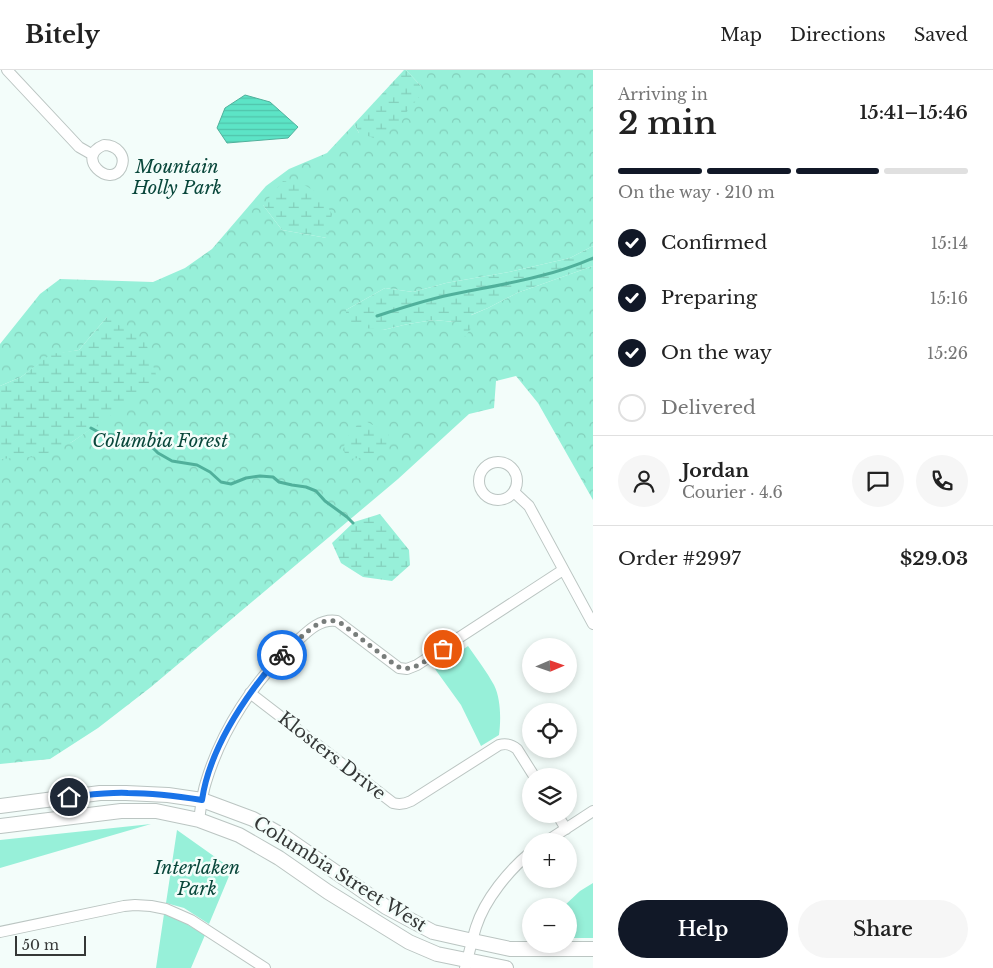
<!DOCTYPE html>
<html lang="en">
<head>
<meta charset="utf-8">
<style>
  :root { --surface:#fff; --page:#f6f6f6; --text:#222; --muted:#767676; --line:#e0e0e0; --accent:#111827 }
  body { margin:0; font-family:"Libre Baskerville",serif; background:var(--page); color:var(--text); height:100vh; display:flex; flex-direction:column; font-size:19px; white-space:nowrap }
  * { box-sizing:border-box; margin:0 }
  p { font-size:16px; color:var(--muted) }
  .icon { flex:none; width:28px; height:28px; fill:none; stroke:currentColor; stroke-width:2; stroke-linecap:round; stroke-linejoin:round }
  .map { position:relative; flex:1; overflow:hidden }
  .sheet { display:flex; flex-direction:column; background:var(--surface); width:400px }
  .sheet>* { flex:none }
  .needle { width:32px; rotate:88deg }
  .tools { position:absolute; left:522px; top:568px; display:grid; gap:10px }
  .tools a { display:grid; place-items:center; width:55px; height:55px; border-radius:50%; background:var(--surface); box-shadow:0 2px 8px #0003; font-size:25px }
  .scale { position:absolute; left:15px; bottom:12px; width:71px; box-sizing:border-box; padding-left:5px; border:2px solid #353837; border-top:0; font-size:14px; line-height:18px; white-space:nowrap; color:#353837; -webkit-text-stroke:4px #f3fdfa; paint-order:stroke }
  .pin { position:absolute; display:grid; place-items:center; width:42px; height:42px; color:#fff; margin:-21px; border:2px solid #fff; border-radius:50%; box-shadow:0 1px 5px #0007 }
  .courier { position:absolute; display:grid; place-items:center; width:50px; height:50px; margin:-25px; border:4px solid #1a73e8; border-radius:50%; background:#fff; color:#222; box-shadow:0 1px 6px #0007 }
  .headline em { font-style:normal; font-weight:600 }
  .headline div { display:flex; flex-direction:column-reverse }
  .headline { display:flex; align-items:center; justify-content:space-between; height:85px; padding:0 25px }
  h1 { font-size:32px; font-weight:600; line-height:38px }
  .bar { display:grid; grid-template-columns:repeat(4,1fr); gap:8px 5px; align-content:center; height:60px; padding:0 25px }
  .bar i { height:6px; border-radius:4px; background:var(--line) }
  .bar .current { background:var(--accent) }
  .bar p { grid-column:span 4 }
  .line { display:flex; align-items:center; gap:12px; padding:0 25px; border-top:1px solid var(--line) }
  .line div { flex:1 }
  .round { display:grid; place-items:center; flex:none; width:52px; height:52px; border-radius:26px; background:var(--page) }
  ol { padding:0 25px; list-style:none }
  li { display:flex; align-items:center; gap:15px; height:55px }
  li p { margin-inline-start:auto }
  li .icon { padding:5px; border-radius:50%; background:var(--accent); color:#fff; stroke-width:4 }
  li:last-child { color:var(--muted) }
  li i { width:28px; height:28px; border:2px solid var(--line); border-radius:50% }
  .action { display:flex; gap:10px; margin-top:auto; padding:10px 25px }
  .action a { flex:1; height:58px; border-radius:30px; background:var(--accent); color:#fff; font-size:20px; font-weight:600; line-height:58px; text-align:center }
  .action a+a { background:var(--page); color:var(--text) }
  header { display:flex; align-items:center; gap:30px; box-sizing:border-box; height:70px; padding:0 25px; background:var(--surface); border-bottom:1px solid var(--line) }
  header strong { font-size:24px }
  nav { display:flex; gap:28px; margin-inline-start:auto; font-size:18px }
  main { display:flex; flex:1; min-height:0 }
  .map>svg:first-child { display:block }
  .green { fill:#97f0d9 }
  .forest { fill:url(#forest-crowns); fill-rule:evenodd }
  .wetland { fill:url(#wetland-marsh) }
  .water { fill:url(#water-rules); stroke:#50b09b }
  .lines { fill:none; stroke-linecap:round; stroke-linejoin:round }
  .stream { stroke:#50b09b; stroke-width:3 }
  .minor-casing { stroke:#bbc5c2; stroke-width:12 }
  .major-casing { stroke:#bbc5c2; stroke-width:16 }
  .minor { stroke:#fff; stroke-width:10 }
  .major { stroke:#fff; stroke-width:14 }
  .done { stroke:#787d7b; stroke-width:5; stroke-dasharray:0 9 }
  .route { stroke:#1a73e8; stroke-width:6 }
  .labels { text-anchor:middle; stroke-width:5; stroke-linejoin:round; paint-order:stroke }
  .park-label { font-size:18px; font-style:italic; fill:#09473b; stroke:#f3fdfa }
  .street-label { font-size:18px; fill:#353837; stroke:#f3fdfa }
</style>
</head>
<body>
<header>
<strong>Bitely</strong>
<nav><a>Map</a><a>Directions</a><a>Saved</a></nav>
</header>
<main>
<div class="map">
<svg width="593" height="898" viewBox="0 0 593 898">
  <defs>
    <pattern id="forest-crowns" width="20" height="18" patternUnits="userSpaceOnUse" patternTransform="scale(1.25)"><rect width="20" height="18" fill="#97f0d9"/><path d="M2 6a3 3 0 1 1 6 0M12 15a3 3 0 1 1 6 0" fill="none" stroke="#83cfbb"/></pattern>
    <pattern id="wetland-marsh" width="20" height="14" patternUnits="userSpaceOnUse" patternTransform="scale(1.25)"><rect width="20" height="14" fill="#97f0d9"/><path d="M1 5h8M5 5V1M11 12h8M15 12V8" fill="none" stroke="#83cfbb"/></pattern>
    <pattern id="water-rules" width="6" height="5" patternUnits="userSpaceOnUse" patternTransform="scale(1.25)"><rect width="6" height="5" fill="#5ce4c6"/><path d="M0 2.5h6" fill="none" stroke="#51c4ab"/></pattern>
  </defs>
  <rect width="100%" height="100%" fill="#f3fdfa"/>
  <path class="green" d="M 468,576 C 477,589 487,602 494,615 C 501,629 501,650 499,665 L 481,676 L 461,635 L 435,599 Z
    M 151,754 L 0,798 L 0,770 Z
    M 177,760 L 232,799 L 209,854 L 184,838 L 166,833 Z
    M 593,813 L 593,868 L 569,868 L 569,836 L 564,836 L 580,821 Z
    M 164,844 L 185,853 L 205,865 L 191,898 L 156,898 Z"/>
  <path class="forest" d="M 406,0 L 593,0 L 593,176 L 570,188 L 509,202 L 446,213 L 413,222 L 385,218 L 346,240 L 383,260 L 408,254 L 434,250 L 455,252 L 488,238 L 517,223 L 593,196 L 593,430 L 538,333 L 516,306 L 496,311 L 494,338 L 469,344 L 398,409 L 151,617 L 98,658 L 50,689 L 0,694 L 0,389 L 72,372 L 107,347 L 107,247 L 79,280 L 51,285 L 21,307 L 0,316 L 0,274 L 40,224 L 60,209 L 153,212 L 185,198 L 212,179 L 266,116 L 289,99 L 327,83 L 354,54 L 359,63 L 421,16 ZM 263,135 L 327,168 L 282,160 Z"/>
  <path class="wetland" d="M 404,0 L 406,0 L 421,16 L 419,27 L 395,56 L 380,70 L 359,63 L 354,54 Z
    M 283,111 L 301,113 L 321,125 L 332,144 L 327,168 L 282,160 L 263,135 Z
    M 593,176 L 593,196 L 517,223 L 488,238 L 471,245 L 472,257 L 465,267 L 455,252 L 434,250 L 408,254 L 383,260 L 347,256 L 346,240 L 385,218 L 413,222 L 446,213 L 509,202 L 570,188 Z
    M 107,247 L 146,273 L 157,308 L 107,348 L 72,372 L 41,386 L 0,389 L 0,316 L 21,307 L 51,284 L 79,280 Z
    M 362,349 L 389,364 L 389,376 L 379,386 L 349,389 L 343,380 L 346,369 Z
    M 380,444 L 409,480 L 410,495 L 392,511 L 363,507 L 341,493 L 332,473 L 354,452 Z"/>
  <path class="water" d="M 245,25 L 270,32 L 298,57 L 288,68 L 227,73 L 217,58 L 225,38 Z"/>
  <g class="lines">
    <path class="stream" d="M 377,246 C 404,237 431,228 459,223 C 504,214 550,207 593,188
      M 91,358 L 102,364 L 116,365 L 126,368
      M 137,371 L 148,373 L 158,383 L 172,391 L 197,395 L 210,402 L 221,412 L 231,414 L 246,408 L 260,406 L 273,407 L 279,412 L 292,415 L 306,417 L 316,421 L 325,431 L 347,447 L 353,453"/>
    <defs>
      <path id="minor" d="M 7,0 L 79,77 L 93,85
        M 104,75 C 116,75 127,85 121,98 C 110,119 74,87 104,75 Z
        M479 411a19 19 0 1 1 38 0a19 19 0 1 1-38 0Z
        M 514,422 L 529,436 L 593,554
        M 250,623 L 393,733 C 400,735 405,734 411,731 L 499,675 C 506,673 511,674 517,679 L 534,706
        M 557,744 L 566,759
        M 199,750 C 201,737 202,724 206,712 C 222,659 254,611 294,574 C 306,563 319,548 337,551 L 399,598 L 407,599 L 417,595 L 563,500
        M 547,771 L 593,741
        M 0,862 L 124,836 L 135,835 L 151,836 L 166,839 L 191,850 L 265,898
        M 465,898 C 469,884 472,870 476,857 C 485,829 509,800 531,782"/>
      <path id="major" d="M 0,736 L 100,723 L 126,723 L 168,725 L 202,730 L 253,749 L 285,767 L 386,837 L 433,862 L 473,871 L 510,879 L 593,879
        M 0,756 L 121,741 L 156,741 L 199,750 L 239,765 L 279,788 L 328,822 L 409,872 L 437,884 L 506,898"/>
    </defs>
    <use href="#minor" class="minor-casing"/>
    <use href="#major" class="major-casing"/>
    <use href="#minor" class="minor"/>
    <use href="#major" class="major"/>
  </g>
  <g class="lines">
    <path class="done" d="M 282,585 C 292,576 313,553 326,551 C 332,550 337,551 342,554 L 395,595 C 411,606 430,587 443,579"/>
    <path class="route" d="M 69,727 C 89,725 108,722 128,723 C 153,723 177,726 202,730 C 208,689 230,651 254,618 C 263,606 271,595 282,585"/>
  </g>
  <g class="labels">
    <g class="park-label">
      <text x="177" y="103">Mountain<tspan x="177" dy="21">Holly Park</tspan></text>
      <text x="160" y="377">Columbia Forest</text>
      <text x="197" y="804">Interlaken<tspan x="197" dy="21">Park</tspan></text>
    </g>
    <g class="street-label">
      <text transform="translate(332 686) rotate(38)" y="6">Klosters Drive</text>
      <text transform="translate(340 804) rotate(32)" y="6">Columbia Street West</text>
    </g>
  </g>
</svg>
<div class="tools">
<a><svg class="needle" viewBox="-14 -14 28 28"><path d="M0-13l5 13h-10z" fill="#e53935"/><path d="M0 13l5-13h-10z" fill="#767676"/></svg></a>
<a><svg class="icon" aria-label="locate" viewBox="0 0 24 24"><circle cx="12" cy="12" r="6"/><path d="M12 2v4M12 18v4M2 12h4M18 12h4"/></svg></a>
<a><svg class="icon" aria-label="layers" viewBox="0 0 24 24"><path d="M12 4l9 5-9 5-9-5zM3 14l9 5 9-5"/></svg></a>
<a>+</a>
<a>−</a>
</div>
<div class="scale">50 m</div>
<div class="pin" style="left:443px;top:579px;background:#ea580c"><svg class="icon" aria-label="bag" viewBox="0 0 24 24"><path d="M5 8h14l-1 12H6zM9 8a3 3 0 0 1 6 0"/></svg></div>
<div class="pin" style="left:69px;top:727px;background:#1f2937"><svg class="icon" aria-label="home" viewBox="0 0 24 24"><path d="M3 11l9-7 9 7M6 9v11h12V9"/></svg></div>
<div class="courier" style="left:282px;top:585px"><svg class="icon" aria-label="bike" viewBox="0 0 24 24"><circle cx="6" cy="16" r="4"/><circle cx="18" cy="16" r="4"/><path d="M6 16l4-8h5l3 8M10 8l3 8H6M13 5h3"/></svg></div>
</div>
<section class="sheet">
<div class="headline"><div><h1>2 min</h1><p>Arriving in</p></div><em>15:41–15:46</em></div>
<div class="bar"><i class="current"></i><i class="current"></i><i class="current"></i><i></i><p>On the way · 210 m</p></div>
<ol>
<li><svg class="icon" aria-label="check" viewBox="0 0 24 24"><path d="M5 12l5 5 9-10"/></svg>Confirmed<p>15:14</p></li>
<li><svg class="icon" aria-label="check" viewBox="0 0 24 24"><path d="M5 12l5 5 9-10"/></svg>Preparing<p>15:16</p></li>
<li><svg class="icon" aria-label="check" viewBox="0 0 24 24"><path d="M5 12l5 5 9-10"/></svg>On the way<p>15:26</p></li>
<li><i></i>Delivered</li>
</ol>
<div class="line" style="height:90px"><a class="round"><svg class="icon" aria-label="person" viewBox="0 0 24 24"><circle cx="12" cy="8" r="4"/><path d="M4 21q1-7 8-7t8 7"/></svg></a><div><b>Jordan</b><p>Courier · 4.6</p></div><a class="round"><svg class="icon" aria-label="chat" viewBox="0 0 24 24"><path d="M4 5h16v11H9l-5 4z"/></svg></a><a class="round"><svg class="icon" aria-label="phone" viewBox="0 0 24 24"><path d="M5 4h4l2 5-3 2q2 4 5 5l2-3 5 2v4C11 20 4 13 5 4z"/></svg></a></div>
<div class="line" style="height:65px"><div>Order #2997</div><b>$29.03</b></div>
<div class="action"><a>Help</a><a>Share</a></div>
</section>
</main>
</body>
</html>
